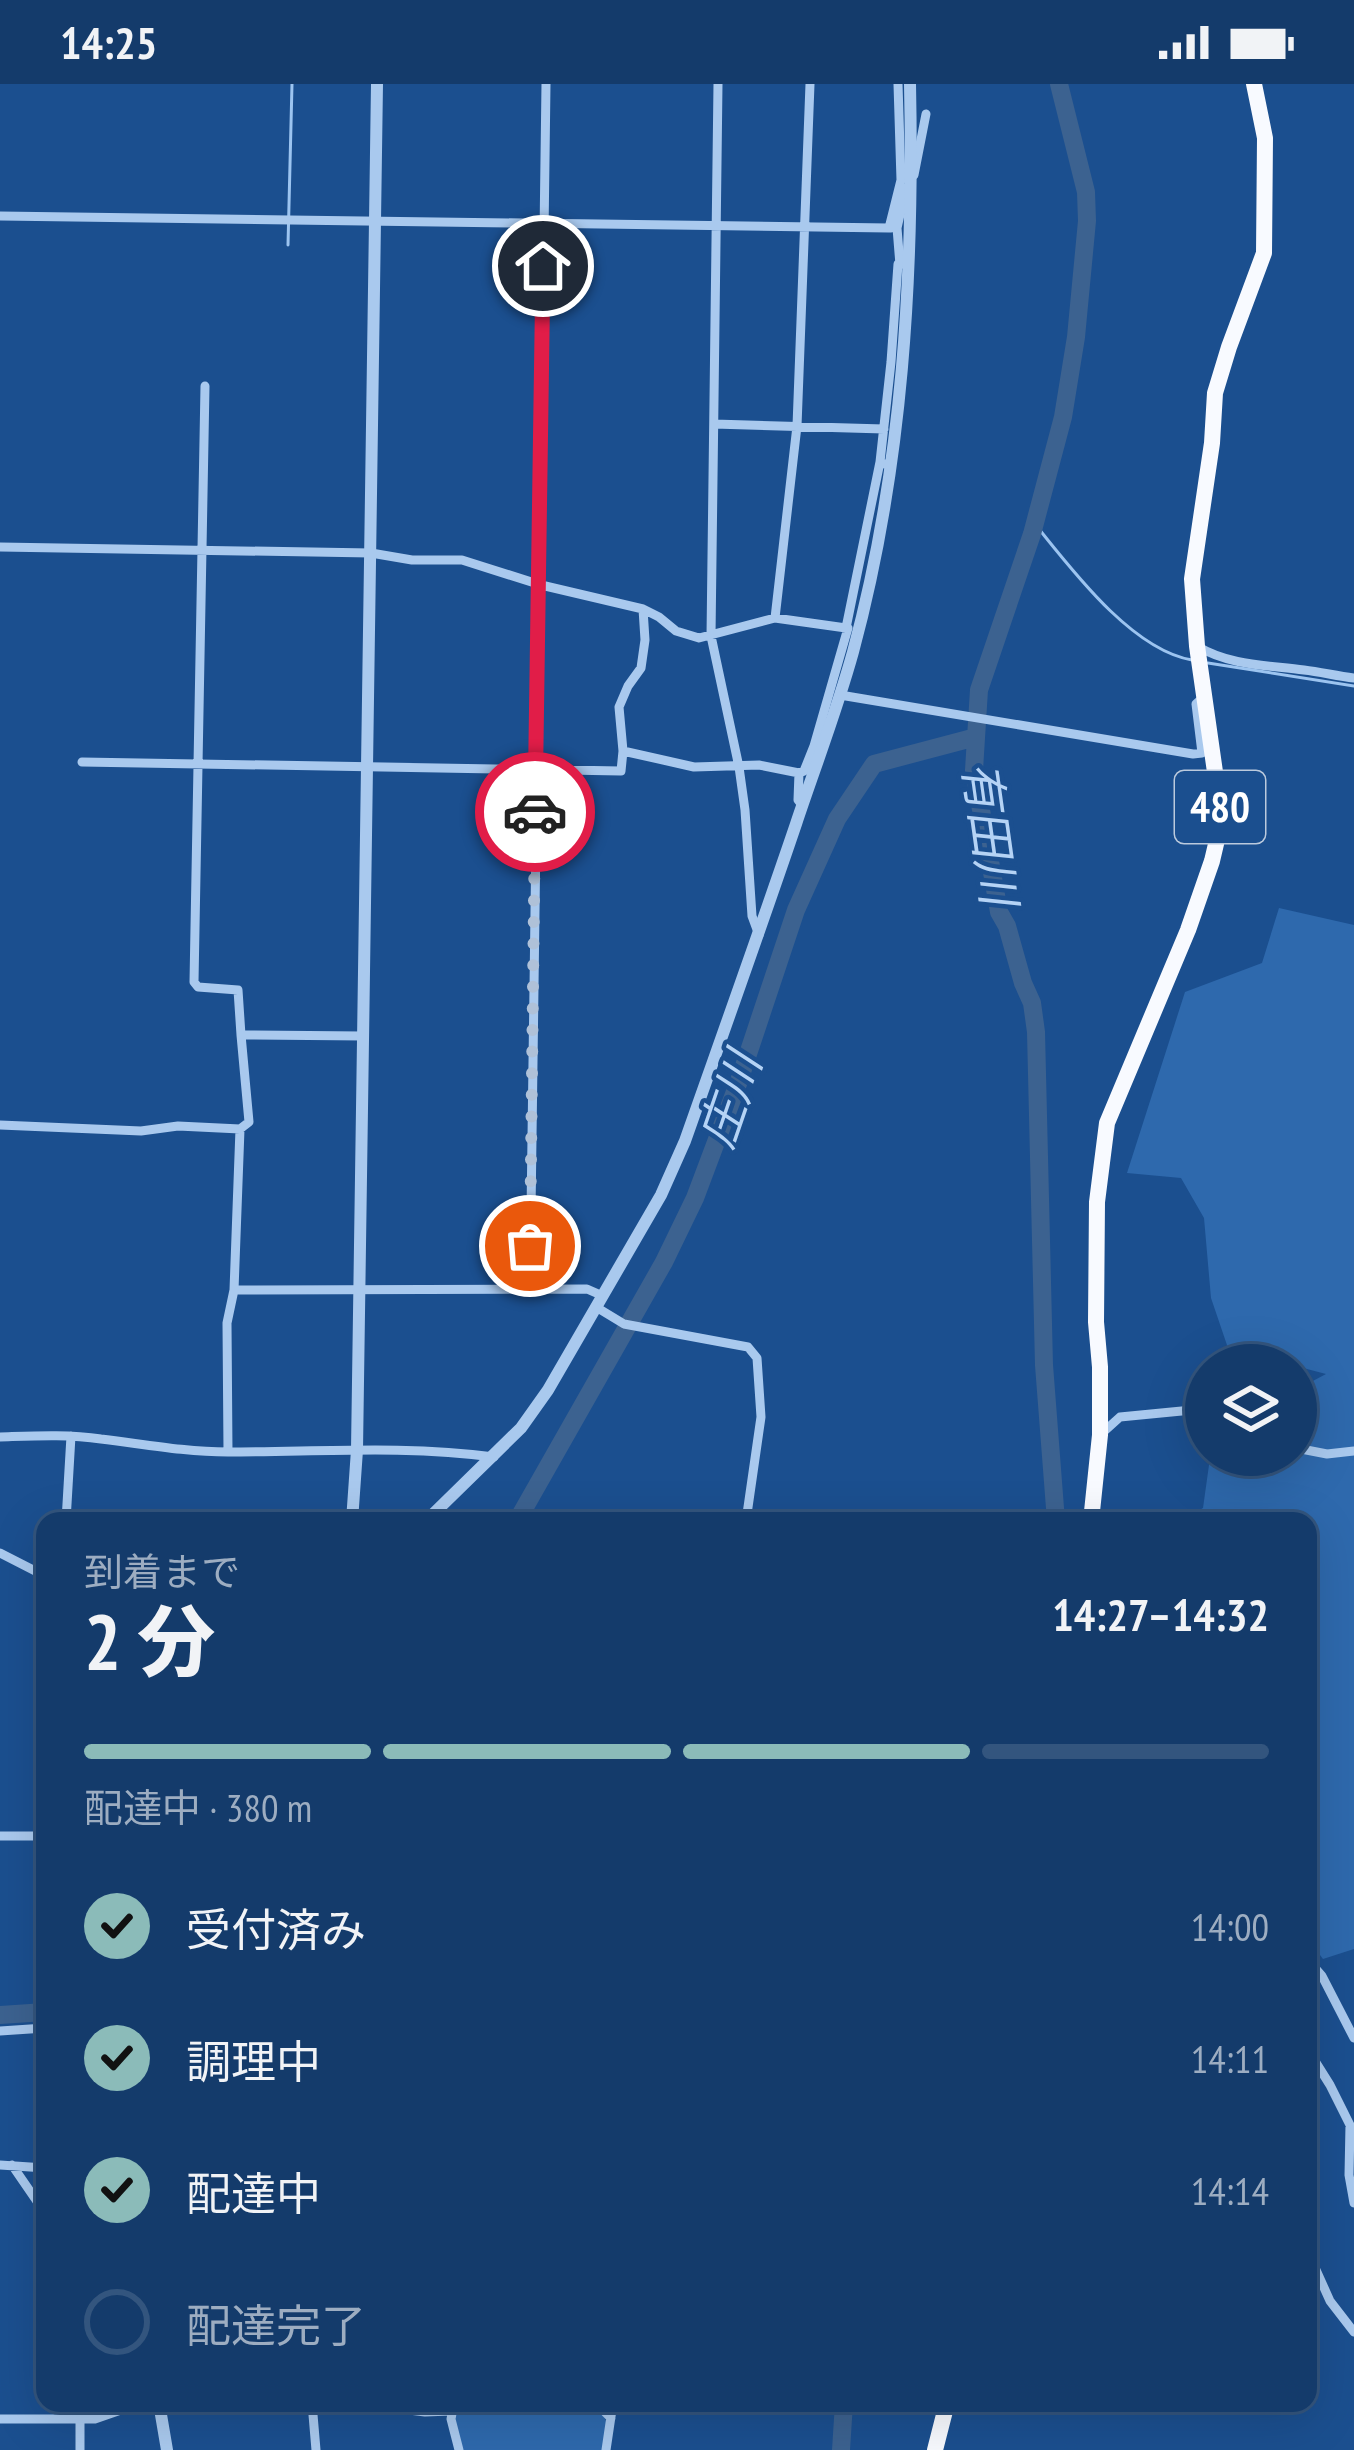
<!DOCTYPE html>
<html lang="ja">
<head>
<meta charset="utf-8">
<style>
  :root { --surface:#143b6b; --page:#214673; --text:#f1f3f6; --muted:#9dadc1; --line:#33557e; --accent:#8bbbb9 }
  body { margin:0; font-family:"PT Sans Narrow","Noto Sans JP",sans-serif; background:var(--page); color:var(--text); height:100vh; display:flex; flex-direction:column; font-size:45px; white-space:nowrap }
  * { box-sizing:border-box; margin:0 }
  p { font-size:39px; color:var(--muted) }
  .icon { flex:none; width:66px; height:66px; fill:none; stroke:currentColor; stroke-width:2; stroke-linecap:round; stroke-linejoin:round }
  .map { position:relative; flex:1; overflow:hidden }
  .panel { position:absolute; left:36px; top:1428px; width:1281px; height:900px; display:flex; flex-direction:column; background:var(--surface); border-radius:24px; box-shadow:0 12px 48px #0002,0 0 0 3px var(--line) }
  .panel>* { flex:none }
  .tools { position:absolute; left:1185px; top:1260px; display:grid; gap:24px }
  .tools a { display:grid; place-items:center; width:132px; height:132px; border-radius:50%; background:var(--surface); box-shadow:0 12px 48px #0002,0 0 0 3px var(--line); font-size:60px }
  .pin { position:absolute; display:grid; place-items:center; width:102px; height:102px; color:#fff; margin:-51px; border:6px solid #fff; border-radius:50%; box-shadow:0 3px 12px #0007 }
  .courier { position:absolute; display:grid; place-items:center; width:120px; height:120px; margin:-60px; border:9px solid #e11d48; border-radius:50%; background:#fff; color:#222; box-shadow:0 3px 15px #0007 }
  .head em { font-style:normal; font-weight:800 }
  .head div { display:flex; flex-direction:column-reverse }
  .head { display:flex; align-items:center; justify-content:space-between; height:204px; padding:0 48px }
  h1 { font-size:78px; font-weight:800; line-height:90px }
  .bar { display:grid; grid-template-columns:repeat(4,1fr); gap:18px 12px; align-content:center; height:144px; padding:0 48px }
  .bar i { height:15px; border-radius:9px; background:var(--line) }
  .bar .current { background:var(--accent) }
  .bar p { grid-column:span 4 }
  ol { padding:0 48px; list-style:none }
  li { display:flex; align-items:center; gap:36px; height:132px }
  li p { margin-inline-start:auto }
  li .icon { padding:12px; border-radius:50%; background:var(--accent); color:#111; stroke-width:4 }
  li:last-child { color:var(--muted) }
  li i { width:66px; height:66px; border:6px solid var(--line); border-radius:50% }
  .status { display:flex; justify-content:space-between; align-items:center; height:84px; padding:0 60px; background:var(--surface); direction:ltr }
  .status svg { height:33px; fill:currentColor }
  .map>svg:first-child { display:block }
  .green { fill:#2e69ad }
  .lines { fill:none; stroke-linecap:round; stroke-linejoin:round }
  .stream { stroke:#9cc4f0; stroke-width:3 }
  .river { stroke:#3c6290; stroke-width:18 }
  .minor { stroke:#a9c9ee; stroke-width:9 }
  .tertiary { stroke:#a9c9ee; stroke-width:12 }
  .trunk { stroke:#f8faff; stroke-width:16 }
  .done { stroke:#afc1d8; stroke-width:12; stroke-dasharray:0 21.6 }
  .route { stroke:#e11d48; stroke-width:15 }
  .labels { text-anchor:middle; stroke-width:9; stroke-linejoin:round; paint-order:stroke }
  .shield { fill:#1b4f8f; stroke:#bbcadd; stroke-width:3 }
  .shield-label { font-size:42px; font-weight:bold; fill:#fff }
  .water-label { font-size:48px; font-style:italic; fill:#b5d3f5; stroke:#1b4f8f }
</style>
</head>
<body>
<div class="status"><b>14:25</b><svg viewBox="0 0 49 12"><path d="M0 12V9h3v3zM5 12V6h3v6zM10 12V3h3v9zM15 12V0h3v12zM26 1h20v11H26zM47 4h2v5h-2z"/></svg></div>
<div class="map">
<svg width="1354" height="2366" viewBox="0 0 1354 2366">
  <rect width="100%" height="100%" fill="#1b4f8f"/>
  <path class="green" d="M 1279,824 L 1354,841 L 1354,1865 L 1323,1875 L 1308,1855 L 1308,1437 L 1181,1437 L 1203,1424 L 1209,1381 L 1213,1371 L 1296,1371 L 1296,1306 L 1326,1290 L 1228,1264 L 1211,1214 L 1204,1134 L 1181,1094 L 1127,1089 L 1185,908 L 1262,879 Z
    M 458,2319 C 485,2319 584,2313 601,2329 C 611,2339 606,2354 604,2366 L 462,2366 L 454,2336 Z"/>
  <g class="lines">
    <path class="stream" d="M 288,161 L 292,0
      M 1035,440 C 1072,486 1132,566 1192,576
      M 1208,579 L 1354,602"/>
    <path class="river" d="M 517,1437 L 664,1178 L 695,1114 L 739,997 L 796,826 L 837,735 L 874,680 L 976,653
      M 1056,1437 L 1044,1281 L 1036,948 L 1032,919 L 1023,899 L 1007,842 L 999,828 L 974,686 L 979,606 L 1032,450 L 1063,333 L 1076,253 L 1087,137 L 1086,108 L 1059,0
      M 0,1931 L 45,1928
      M 841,2366 L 844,2319"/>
    <path class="minor" d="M 718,0 L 711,552 L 739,683 L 745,726 L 752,832 L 759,851
      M 914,91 L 926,30
      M 0,132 L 889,144
      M 891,144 L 889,144 L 901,96 L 898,0
      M 900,181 L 897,144 L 906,104
      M 205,302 L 194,898 L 198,903 L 238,906 L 241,951
      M 714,340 L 884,345
      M 885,380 L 880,378 L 891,278 L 898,180
      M 0,463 L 371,469 L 412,476 L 462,476 L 541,501 L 643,525 L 659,533 L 676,547 L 699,554 L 775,534 L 846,544 L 880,378
      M 643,525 L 645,556 L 641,584 L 628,602 L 619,623 L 623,667 L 694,683 L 759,681 L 799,689 L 798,716 L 802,721
      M 775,534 L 797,342 L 810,0
      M 1197,562 C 1230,582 1268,581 1304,586 C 1321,588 1337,592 1354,594
      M 840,611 L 1193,670 L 1202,669 L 1196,620 L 1204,613
      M 82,678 L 621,687 L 623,667
      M 799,689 L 804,687 L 814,662 L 848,544
      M 0,1041 L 141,1047 L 178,1042 L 240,1045
      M 530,1204 L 546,0
      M 234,1206 L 587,1205 L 603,1212
      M 596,1223 L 624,1240 L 748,1263 L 757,1274 L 761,1333 L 746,1437
      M 1100,1351 L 1120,1333 L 1192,1326 L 1206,1330
      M 0,1353 C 33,1352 67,1350 101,1355 C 143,1360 185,1368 228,1368 C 317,1368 406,1361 494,1373
      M 1296,1364 L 1327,1370 L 1354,1367
      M 228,1368 L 227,1239 L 234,1206 L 240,1045 L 249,1038 L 241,951 L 363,952
      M 66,1437 L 71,1352
      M 0,1469 L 45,1492
      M 0,1752 L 45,1752
      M 1308,1876 L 1322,1892 L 1354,1954
      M 0,1947 L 45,1944
      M 1308,1966 L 1330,2001 L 1350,2041 L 1349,2091 L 1354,2119
      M 0,2081 L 45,2084
      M 12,2081 L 45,2129
      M 1308,2168 L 1330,2217 L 1354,2248
      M 312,2319 L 316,2366
      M 354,2319 L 425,2328 L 451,2327
      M 454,2319 L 451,2335 L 459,2366
      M 581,2319 L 600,2323 L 611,2334
      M 0,2335 L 95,2335 L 141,2319
      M 80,2366 L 80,2335
      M 606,2366 L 613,2319"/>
    <path class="tertiary" d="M 352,1437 L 357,1366 L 377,0
      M 426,1437 L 521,1344 L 548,1306 L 661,1111 L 685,1057 C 722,952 760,846 796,740 C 815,683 837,626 853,568 C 903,383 914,190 910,0
      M 159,2319 L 167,2366"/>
    <path class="trunk" d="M 1091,1437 L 1100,1351 L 1100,1283 L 1096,1238 L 1097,1118 L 1107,1039 L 1188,846 L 1212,777 L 1220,743 L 1219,716 L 1197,562 L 1192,495 L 1212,359 L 1215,309 L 1229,263 L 1264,169 L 1265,54 L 1254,0
      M 935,2366 L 947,2319"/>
  </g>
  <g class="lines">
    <path class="done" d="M 530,1162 L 535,728"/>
    <path class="route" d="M 535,728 L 543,182"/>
  </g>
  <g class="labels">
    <rect class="shield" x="1175" y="687" width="90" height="72" rx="9"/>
    <g class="shield-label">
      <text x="1220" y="738">480</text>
    </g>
    <g class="water-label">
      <text transform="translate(990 749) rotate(82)" y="17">有田川</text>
      <text transform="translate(730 1016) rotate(-71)" y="17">庄川</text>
    </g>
  </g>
</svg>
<div class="tools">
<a><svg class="icon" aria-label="layers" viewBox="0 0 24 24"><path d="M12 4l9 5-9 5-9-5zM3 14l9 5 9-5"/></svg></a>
</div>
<div class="pin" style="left:530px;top:1162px;background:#ea580c"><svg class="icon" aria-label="bag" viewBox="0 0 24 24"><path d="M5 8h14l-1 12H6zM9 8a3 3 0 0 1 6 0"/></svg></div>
<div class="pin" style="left:543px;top:182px;background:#1f2937"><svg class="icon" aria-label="home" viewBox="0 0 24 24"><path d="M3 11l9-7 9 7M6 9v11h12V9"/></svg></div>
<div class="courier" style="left:535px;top:728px"><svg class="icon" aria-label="car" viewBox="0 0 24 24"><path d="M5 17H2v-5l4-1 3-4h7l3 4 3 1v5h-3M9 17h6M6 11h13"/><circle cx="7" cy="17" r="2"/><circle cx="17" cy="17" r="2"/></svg></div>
<section class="panel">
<div class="head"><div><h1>2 分</h1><p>到着まで</p></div><em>14:27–14:32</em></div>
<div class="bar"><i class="current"></i><i class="current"></i><i class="current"></i><i></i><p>配達中 · 380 m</p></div>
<ol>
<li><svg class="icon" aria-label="check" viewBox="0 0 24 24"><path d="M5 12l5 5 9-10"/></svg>受付済み<p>14:00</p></li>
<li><svg class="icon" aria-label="check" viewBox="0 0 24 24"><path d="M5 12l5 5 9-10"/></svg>調理中<p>14:11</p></li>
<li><svg class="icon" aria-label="check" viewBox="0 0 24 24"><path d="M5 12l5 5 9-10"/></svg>配達中<p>14:14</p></li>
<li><i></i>配達完了</li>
</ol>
</section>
</div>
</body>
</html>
